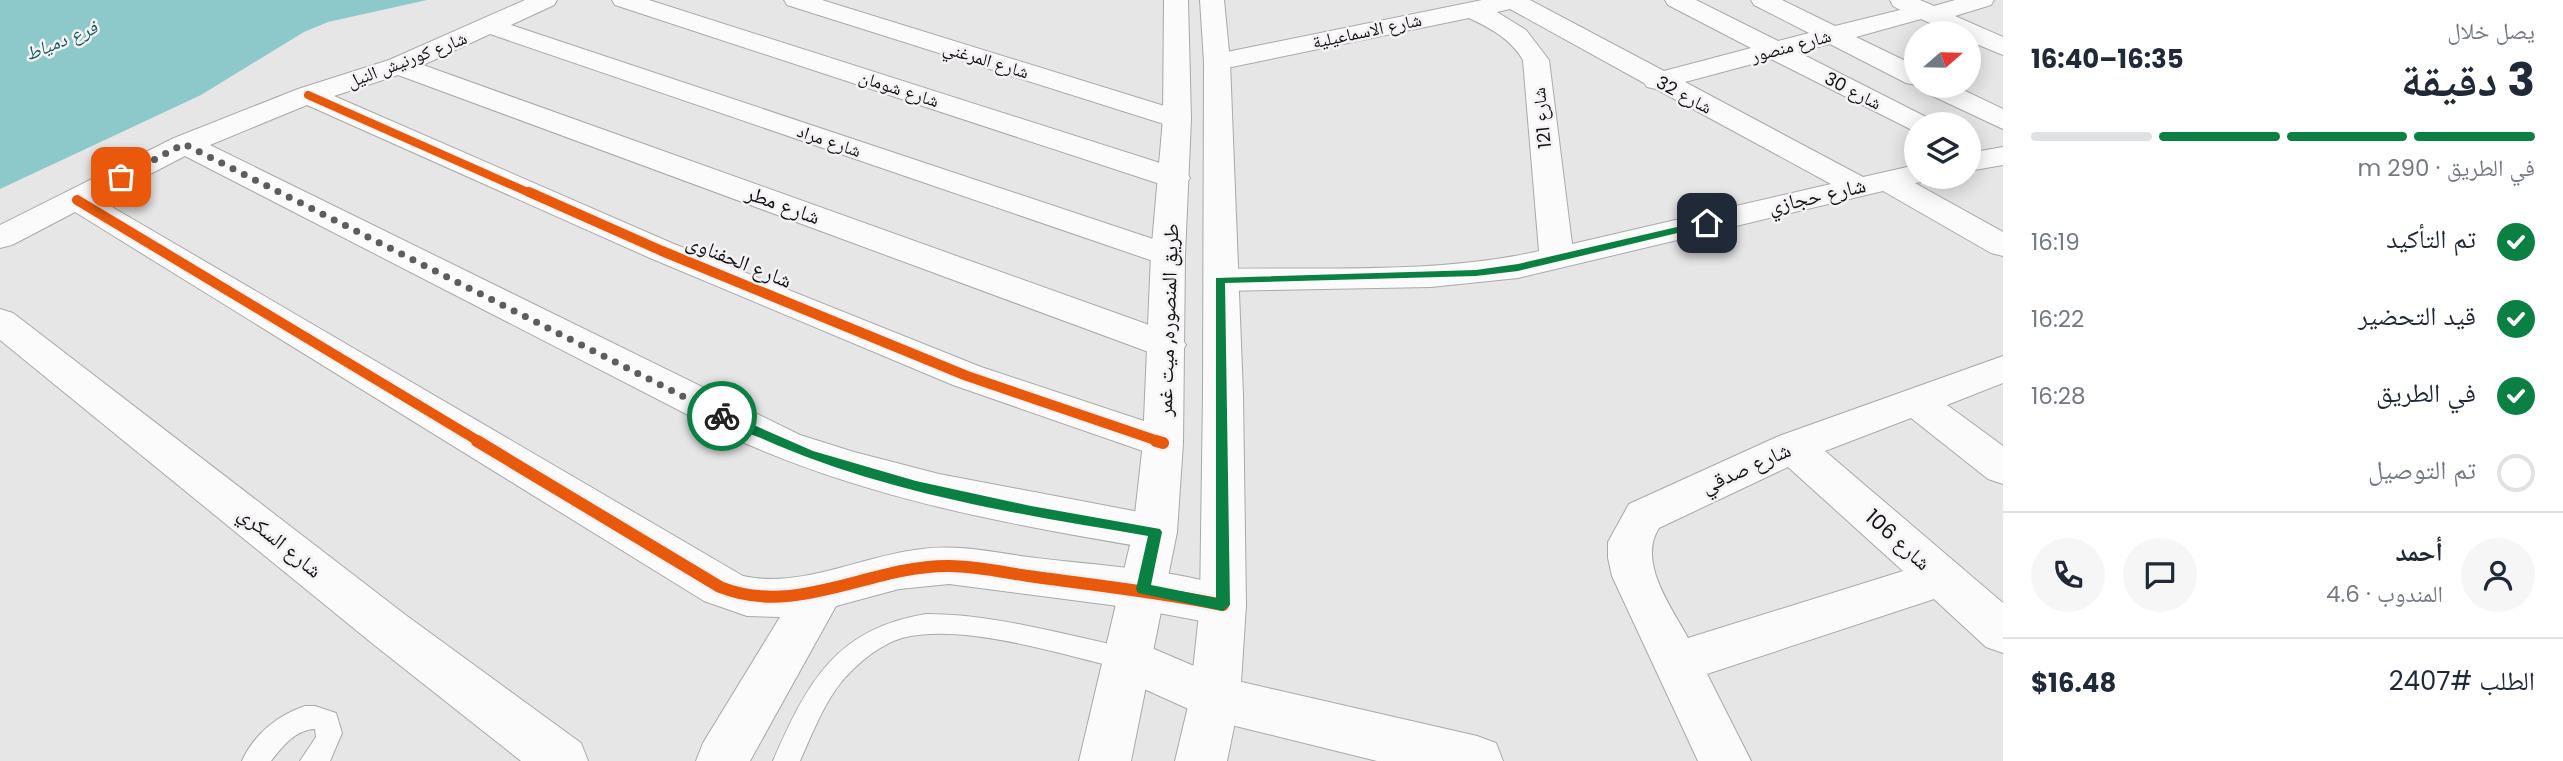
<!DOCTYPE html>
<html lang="ar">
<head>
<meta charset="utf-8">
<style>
  :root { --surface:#fff; --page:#f6f6f7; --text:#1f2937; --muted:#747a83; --line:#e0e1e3; --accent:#0b8043 }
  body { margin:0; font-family:Poppins,"Noto Naskh Arabic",sans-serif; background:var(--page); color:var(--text); direction:rtl; height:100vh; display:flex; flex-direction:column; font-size:26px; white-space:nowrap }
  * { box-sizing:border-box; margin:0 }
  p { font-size:23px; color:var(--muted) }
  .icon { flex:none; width:38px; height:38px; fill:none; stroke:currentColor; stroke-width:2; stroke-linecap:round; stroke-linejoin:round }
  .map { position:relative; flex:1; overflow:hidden; direction:ltr }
  .sheet { display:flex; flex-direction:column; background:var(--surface); width:560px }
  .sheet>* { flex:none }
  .needle { width:46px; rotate:70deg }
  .tools { position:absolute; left:1904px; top:21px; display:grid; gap:14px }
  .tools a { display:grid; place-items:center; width:77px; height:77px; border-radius:50%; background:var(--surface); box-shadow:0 4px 18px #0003; font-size:35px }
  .pin { position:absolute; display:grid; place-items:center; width:60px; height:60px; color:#fff; margin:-30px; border-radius:14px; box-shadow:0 4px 10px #0006 }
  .courier { position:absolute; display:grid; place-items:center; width:70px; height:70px; margin:-35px; border:5px solid #0b8043; border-radius:50%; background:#fff; color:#222; box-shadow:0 2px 9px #0007 }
  .head em { font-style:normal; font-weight:700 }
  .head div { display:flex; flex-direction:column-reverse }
  .head { display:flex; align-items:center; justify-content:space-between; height:119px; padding:0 28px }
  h1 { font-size:46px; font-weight:700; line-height:52px }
  .bar { display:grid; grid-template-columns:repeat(4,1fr); gap:10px 7px; align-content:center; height:84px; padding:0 28px }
  .bar i { height:9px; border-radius:5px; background:var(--line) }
  .bar .on { background:var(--accent) }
  .bar p { grid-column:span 4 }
  .line { display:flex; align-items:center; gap:18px; padding:0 28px; border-top:2px solid var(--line) }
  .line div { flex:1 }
  .round { display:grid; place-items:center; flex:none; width:74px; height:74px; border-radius:37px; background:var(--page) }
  ol { padding:0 28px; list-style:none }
  li { display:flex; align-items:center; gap:21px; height:77px }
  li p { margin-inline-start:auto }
  li .icon { padding:7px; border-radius:50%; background:var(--accent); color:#fff; stroke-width:4 }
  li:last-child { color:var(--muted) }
  li i { width:38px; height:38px; border:4px solid var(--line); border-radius:50% }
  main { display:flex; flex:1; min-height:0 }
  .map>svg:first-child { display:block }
  .water { fill:#8dc9ca }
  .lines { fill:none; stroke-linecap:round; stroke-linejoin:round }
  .lane-casing { stroke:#a9a9a9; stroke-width:2 }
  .street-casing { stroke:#a9a9a9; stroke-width:2 }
  .secondary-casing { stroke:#a9a9a9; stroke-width:2 }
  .lane { fill:#fbfbfb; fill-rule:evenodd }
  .street { fill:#fbfbfb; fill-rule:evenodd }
  .secondary { fill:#fbfbfb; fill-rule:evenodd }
  .cycleway-far2-casing { stroke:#f4f2f4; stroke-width:11 }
  .cycleway-far1-casing { stroke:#f4f2f4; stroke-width:14 }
  .cycleway-casing { stroke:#f4f2f4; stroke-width:17 }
  .cycleway-far2 { stroke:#e8590c; stroke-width:8 }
  .cycleway-far1 { stroke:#e8590c; stroke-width:10 }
  .cycleway { stroke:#e8590c; stroke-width:12 }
  .route { fill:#0b8043 }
  .done { stroke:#5e5d5e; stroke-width:7; stroke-dasharray:0 12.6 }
  .labels { text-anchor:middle; stroke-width:5; stroke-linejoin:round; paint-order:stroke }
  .far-street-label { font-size:18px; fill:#141314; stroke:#f4f2f4 }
  .far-water-label { font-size:19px; font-style:italic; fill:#165f60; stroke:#f4f2f4 }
  .street-label { font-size:21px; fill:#141314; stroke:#f4f2f4 }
</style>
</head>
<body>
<main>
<section class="sheet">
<div class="head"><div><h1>3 دقيقة</h1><p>يصل خلال</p></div><em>16:35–16:40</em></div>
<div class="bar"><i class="on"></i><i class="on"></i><i class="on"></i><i></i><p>في الطريق · 290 m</p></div>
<ol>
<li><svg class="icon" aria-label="check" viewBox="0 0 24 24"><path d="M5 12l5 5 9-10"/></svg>تم التأكيد<p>16:19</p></li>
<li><svg class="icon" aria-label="check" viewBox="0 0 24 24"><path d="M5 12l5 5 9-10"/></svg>قيد التحضير<p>16:22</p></li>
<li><svg class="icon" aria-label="check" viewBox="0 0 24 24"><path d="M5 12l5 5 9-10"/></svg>في الطريق<p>16:28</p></li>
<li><i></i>تم التوصيل</li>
</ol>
<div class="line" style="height:126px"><a class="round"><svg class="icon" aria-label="person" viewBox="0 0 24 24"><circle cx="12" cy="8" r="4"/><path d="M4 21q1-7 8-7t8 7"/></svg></a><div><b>أحمد</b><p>المندوب · 4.6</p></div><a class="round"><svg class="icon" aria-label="chat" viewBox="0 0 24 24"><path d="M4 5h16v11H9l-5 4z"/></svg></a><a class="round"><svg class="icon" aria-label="phone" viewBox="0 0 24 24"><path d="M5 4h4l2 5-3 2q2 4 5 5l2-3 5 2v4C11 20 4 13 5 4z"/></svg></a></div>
<div class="line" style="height:91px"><div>الطلب #2407</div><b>$16.48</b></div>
</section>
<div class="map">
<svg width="2003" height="761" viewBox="0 0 2003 761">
  <rect width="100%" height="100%" fill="#e6e6e6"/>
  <path class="water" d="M 0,0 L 427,0 L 328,22 L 304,32 L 201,95 L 0,189 Z"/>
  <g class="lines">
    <defs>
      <path id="lane" d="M 926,614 C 994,614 1061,634 1128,648 L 1137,651 L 1140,659 L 1137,667 L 1128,670 C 1065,656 965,622 902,638 C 879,645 858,663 842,681 C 823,705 812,734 800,761 L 773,761 C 807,683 835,629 926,614 Z
        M 305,706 L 315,706 L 336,713 L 342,733 L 330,761 L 300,761 L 316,737 L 315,729 C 295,730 283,746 271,761 L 242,761 C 254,734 278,715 305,706 Z"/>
      <path id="street" d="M 525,0 L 557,0 L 554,5 L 511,25 L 1180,248 L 1185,255 L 1180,262 L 1168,265 L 1156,262 L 490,34 L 423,65 L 1180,336 L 1186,345 L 1180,354 L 1167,357 L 1154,354 L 398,75 L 334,96 L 674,244 L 981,367 L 1177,432 L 1183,443 L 1177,454 L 1163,458 L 953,385 L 650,258 L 307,105 L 210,145 L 800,435 L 854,452 L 939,474 L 1155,515 L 1171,520 L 1177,532 L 1171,544 L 1155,549 C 1010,525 863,498 729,436 L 185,156 L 100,200 L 743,576 C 803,589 863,555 922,549 C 957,544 993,552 1028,557 C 1098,566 1173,568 1240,591 L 1246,605 L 1240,619 L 1223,625 L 1126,607 L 949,584 L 899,589 L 836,606 L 750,761 L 696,761 L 703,743 L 780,617 L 747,616 L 704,601 L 75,212 L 12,245 L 0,248 L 0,225 L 174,138 L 298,89 L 389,60 Z
        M 612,0 L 649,0 L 1185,171 L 1190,178 L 1185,185 L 1174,187 L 1163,185 L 615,5 Z
        M 784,0 L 822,0 L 1187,113 L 1191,119 L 1187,125 L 1177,128 L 1167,125 L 787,5 Z
        M 1482,0 L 1530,0 L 1664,71 L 1751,48 L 1668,5 L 1665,0 L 1696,0 L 1778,41 L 1809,33 L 1754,5 L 1751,0 L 1782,0 L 1835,26 L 1900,10 L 1893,6 L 1890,0 L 1920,0 L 1934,6 L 1955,0 L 1994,0 L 1991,5 L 1955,16 L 2003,37 L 2003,55 L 1969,41 L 1969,33 L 1952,33 L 1921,19 L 1856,37 L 1916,66 L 1916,85 L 1906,83 L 1830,44 L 1798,52 L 1928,118 L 1932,124 L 1916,124 L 1916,132 L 1771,59 L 1685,82 L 1863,177 L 1916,165 L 1916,177 L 1930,177 L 1927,181 L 1915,183 L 2003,232 L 2003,256 L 1991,253 L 1883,191 L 1518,278 L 1431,287 L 1220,291 L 1208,288 L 1203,280 L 1208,272 L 1220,269 C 1322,267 1440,274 1539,251 L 1523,60 C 1511,39 1490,28 1469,18 L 1217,70 L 1208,68 L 1204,62 L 1208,56 L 1217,54 ZM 1510,9 L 1644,83 L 1647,87 L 1656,89 L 1831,184 L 1572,244 L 1549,60 L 1526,30 L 1497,12 Z
        M 1920,86 L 1955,86 L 2003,109 L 2003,129 L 1924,92 Z
        M 2003,147 L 2003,165 L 1969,171 L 1969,153 Z
        M 0,309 L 13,313 L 407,616 L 581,743 L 588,761 L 521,761 L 373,644 L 0,340 Z
        M 2003,356 L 2003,383 L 1947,405 L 2003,446 L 2003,484 L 1988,479 L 1911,418 L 1825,451 L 2003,603 L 2003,653 L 1986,647 L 1934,599 L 1707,674 L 1751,761 L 1698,761 L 1612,576 L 1608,558 L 1608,542 L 1629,504 L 1779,436 ZM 1788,467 L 1903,571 L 1688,638 C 1672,608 1637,562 1659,528 Z
        M 1128,638 L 1220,677 L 1477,736 L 1496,743 L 1503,761 L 1377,761 L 1215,721 L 1111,674 L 1104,659 L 1111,644 Z"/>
      <path id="secondary" d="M 1164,0 L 1188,0 L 1191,119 L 1185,255 L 1183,443 L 1177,532 L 1131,761 L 1079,761 L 1133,532 L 1143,443 L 1151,255 L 1163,119 Z
        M 1200,0 L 1224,0 L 1230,62 L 1243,395 L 1246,605 L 1240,698 L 1227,761 L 1175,761 L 1190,698 L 1200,605 L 1203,395 L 1204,62 Z"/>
    </defs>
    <use href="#lane" class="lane-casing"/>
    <use href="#street" class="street-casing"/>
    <use href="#secondary" class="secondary-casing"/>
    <use href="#lane" class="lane"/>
    <use href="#street" class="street"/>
    <use href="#secondary" class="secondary"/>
    <defs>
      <path id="cycleway-far2" d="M 308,95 L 532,194"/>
      <path id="cycleway-far1" d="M 529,192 L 662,251 L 967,376 L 1161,442
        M 77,200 L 480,442"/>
      <path id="cycleway" d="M 477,441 L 720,587 C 797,618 871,565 949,566 C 976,566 1002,572 1028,576 C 1093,585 1158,592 1223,605
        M 1156,441 L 1163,443"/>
    </defs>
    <use href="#cycleway-far2" class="cycleway-far2-casing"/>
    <use href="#cycleway-far1" class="cycleway-far1-casing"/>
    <use href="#cycleway" class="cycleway-casing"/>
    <use href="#cycleway-far2" class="cycleway-far2"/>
    <use href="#cycleway-far1" class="cycleway-far1"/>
    <use href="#cycleway" class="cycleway"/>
  </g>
  <path class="route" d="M 1707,220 L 1712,223 L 1711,225 L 1518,271 L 1476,276 L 1225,283 L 1230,605 L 1223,611 L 1138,593 L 1136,589 L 1148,536 C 1018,514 884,493 763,439 C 749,433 726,427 716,416 L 718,413 L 726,413 L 813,451 L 916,481 L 1031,506 L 1160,529 L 1162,532 L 1151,585 L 1216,598 L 1216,278 L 1476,270 L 1518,264 Z"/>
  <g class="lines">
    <path class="done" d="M 121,177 L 184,144 L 722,416"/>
  </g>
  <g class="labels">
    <g class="far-street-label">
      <text transform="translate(1367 31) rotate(-12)" y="6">شارع الاسماعيلية</text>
      <text transform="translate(1791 46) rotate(-15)" y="6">شارع منصور</text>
      <text transform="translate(407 60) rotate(-21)" y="6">شارع كورنيش النيل</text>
      <text transform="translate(986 60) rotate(17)" y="6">شارع المرغني</text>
      <text transform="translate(899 89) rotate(18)" y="6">شارع شومان</text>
      <text transform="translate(1853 91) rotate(27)" y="6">شارع 30</text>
      <text transform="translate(1684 95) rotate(28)" y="6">شارع 32</text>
      <text transform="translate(1542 118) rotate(-96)" y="6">شارع 121</text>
      <text transform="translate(829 141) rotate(19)" y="6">شارع مراد</text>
    </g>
    <g class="far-water-label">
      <text transform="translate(61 40) rotate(-22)" y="7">فرع دمياط</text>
    </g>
    <g class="street-label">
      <text transform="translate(1817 196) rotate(-13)" y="7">شارع حجازي</text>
      <text transform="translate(783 205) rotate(20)" y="7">شارع مطر</text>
      <text transform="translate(739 261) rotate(22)" y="7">شارع الحفناوى</text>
      <text transform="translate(1168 320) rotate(-88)" y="7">طريق المنصوره, ميت غمر</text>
      <text transform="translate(1746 468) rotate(-24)" y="7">شارع صدقي</text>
      <text transform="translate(1898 540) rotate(42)" y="7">شارع 106</text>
      <text transform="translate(280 542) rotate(39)" y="7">شارع السكري</text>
    </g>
  </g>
</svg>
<div class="tools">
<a><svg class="needle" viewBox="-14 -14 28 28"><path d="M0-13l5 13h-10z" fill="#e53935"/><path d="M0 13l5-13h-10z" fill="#747a83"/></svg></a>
<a><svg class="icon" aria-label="layers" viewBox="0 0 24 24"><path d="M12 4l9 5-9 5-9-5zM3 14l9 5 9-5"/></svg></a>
</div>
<div class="pin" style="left:121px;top:177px;background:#ea580c"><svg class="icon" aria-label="bag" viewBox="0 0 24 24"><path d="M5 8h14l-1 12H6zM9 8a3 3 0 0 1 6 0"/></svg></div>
<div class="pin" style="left:1707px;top:223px;background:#1f2937"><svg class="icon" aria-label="home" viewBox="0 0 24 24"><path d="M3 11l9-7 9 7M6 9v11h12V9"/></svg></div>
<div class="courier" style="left:722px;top:416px"><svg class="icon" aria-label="bike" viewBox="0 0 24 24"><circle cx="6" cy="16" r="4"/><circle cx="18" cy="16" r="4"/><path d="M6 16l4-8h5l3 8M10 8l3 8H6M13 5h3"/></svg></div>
</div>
</main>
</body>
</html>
